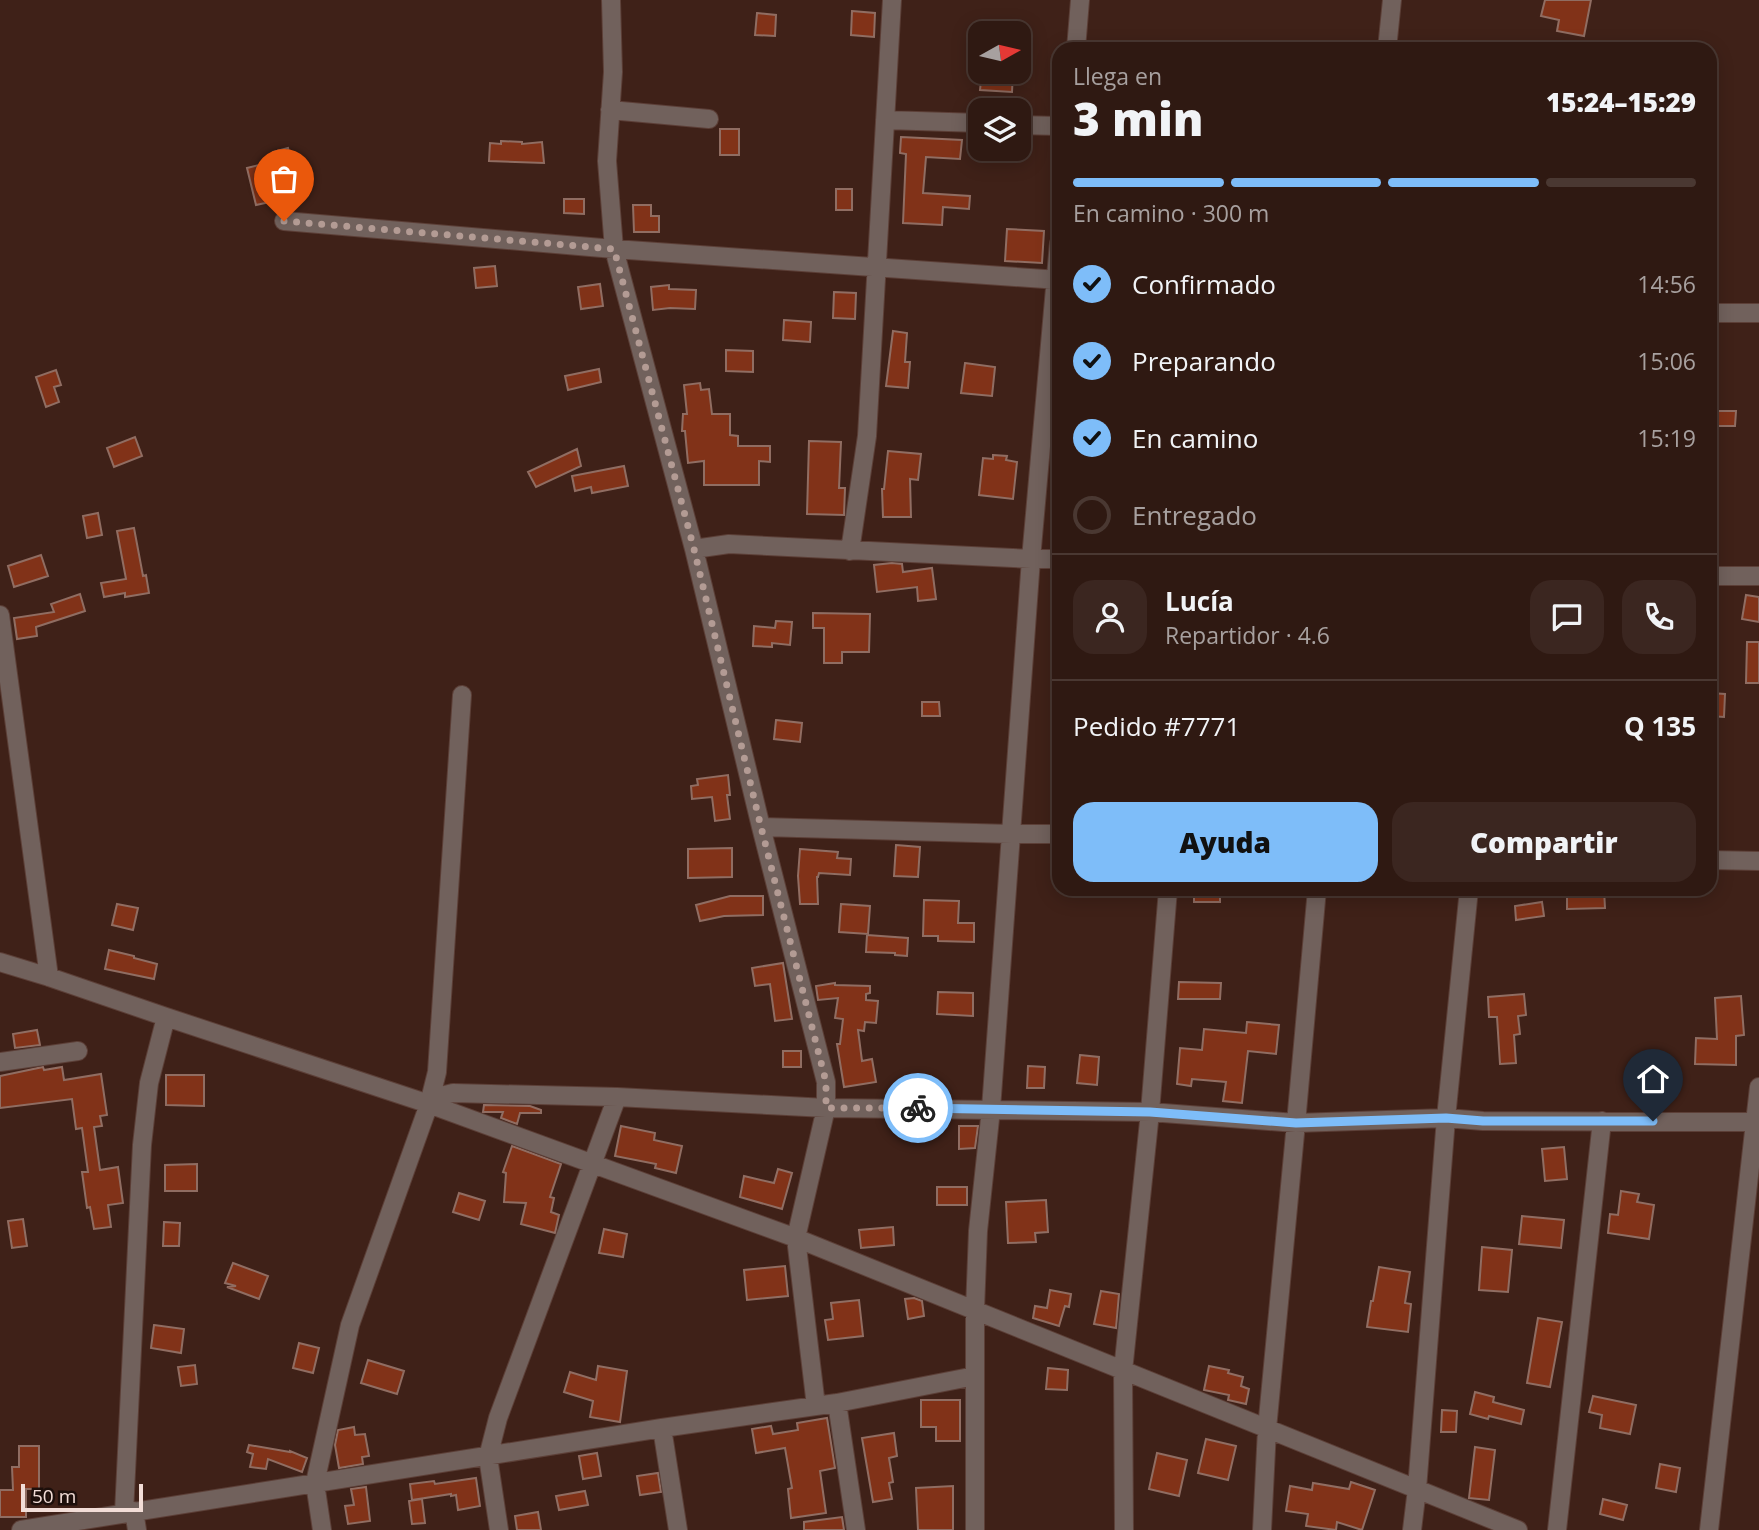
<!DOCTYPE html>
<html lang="es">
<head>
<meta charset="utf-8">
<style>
  :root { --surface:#2f1912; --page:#3b2620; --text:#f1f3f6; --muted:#a7a09f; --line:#4a3832; --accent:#7ebdf9 }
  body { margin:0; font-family:"Open Sans",sans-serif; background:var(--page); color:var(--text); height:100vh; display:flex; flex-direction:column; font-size:26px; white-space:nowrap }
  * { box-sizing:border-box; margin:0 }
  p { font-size:23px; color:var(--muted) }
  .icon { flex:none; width:38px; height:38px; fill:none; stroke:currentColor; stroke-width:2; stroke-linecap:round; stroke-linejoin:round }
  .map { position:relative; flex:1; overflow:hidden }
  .sheet { position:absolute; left:1052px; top:42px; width:665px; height:854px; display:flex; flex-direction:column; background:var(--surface); border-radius:21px; box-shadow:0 4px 18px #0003,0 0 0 2px var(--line) }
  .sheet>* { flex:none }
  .needle { width:46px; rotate:82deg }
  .buttons { position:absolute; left:968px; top:21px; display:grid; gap:14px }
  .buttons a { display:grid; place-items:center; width:63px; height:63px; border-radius:14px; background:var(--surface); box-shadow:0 4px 18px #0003,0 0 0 2px var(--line); font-size:35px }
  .scale { position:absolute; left:21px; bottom:18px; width:122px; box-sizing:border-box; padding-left:7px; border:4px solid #f2ddd7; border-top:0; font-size:19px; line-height:24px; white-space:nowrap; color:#f2ddd7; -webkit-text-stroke:5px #1d0f0b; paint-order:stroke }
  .pin { position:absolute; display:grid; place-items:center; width:60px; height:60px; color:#fff; margin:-72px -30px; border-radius:50% 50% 50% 0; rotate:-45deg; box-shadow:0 0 7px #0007 }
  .pin .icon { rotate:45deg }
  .courier { position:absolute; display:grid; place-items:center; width:70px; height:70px; margin:-35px; border:5px solid #7ebdf9; border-radius:50%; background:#fff; color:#222; box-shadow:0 2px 9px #0007 }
  .summary em { font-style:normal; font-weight:800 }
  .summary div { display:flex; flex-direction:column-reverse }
  .summary { display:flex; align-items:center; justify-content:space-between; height:119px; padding:0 21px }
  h1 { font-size:46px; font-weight:800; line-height:52px }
  .bar { display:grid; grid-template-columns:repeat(4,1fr); gap:10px 7px; align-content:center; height:84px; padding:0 21px }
  .bar i { height:9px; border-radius:5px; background:var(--line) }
  .bar .selected { background:var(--accent) }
  .bar p { grid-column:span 4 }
  .line { display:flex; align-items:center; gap:18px; padding:0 21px; border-top:2px solid var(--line) }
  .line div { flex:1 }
  .round { display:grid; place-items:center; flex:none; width:74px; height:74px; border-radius:21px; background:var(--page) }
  ol { padding:0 21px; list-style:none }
  li { display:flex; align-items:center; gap:21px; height:77px }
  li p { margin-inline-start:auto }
  li .icon { padding:7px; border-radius:50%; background:var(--accent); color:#111; stroke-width:4 }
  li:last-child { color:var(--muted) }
  li i { width:38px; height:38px; border:4px solid var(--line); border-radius:50% }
  .primary-button { display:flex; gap:14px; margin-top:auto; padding:14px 21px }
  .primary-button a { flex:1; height:80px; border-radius:21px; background:var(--accent); color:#111; font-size:28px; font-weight:800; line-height:80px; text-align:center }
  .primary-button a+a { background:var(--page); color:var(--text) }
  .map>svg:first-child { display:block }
  .building { fill:#813218; stroke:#906d62; stroke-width:2 }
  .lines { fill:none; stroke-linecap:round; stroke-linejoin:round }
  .minor-casing { stroke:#5c3f37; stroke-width:20 }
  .minor { stroke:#71615c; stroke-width:18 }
  .done { stroke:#b39b94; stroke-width:7; stroke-dasharray:0 12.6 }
  .route { stroke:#7ebdf9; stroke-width:9 }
</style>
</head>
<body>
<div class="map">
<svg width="1759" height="1530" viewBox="0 0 1759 1530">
  <rect width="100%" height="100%" fill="#3f2118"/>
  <path class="building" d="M 1545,0 L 1591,0 L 1584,36 L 1557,31 L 1559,20 L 1541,16 Z
    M 852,11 L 875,13 L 874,37 L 851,35 Z
    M 757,13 L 776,15 L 775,36 L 755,35 Z
    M 982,72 L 1013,72 L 1012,92 L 980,90 Z
    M 720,129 L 739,129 L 739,155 L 720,155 Z
    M 901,137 L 962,140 L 960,159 L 926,157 L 923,193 L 970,196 L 969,209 L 943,207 L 942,225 L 903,223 L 906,154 L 900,153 Z
    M 501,141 L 522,142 L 522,144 L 542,142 L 544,163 L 489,161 L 490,143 L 501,144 Z
    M 288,148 L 293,170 L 284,172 L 289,193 L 270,198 L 270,202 L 256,205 L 247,168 L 275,161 L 273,152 Z
    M 836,189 L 852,189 L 852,210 L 836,210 Z
    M 564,199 L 584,199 L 584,214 L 564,213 Z
    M 633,205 L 651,205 L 651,216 L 659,216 L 659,232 L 634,232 Z
    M 1007,229 L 1044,231 L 1042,263 L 1005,261 Z
    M 495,266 L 497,286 L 476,288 L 474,268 Z
    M 600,284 L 603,306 L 581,309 L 578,287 Z
    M 669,285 L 669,289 L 696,290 L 695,309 L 670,308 L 653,310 L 651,287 Z
    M 834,292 L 856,293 L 855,319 L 833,318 Z
    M 784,320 L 811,322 L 810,342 L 783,340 Z
    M 893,331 L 907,333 L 905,362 L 910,362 L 908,388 L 886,386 Z
    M 726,350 L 753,351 L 753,372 L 726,371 Z
    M 965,363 L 995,367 L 992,396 L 961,393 Z
    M 599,369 L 601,382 L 568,390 L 565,376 Z
    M 56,370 L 61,385 L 54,387 L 59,402 L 46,407 L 36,377 Z
    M 700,383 L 701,390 L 709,389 L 712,414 L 730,414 L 730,435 L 738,436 L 738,446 L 770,446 L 770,462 L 759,461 L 759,485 L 704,485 L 704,461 L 688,463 L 685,431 L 682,431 L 683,414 L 687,414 L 684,385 Z
    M 1713,411 L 1736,411 L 1735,426 L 1712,426 Z
    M 135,437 L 142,456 L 114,467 L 107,448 Z
    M 809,441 L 841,442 L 839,488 L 845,488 L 844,515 L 807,514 Z
    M 577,449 L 581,466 L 536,487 L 528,472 Z
    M 888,451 L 921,454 L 918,480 L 910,479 L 911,517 L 883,517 L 882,489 L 884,489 Z
    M 993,455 L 1007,456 L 1006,460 L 1017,462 L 1013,499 L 979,495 L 983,458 L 993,459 Z
    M 624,466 L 628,486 L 592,493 L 591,487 L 575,491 L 572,476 Z
    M 98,513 L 102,535 L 87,538 L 83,516 Z
    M 134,528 L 143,576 L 146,575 L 149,593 L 125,597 L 125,593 L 104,597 L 101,583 L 126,579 L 117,531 Z
    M 41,555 L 48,576 L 14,587 L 8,566 Z
    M 892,563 L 902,564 L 903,572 L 932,568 L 936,599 L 918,601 L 917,587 L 877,592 L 874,565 Z
    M 80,594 L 85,611 L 36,627 L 37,636 L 17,639 L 14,618 L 54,612 L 51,604 Z
    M 1746,595 L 1759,597 L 1759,622 L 1742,619 Z
    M 813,613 L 870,614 L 869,652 L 842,652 L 842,663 L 824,663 L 824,628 L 813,628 Z
    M 776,621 L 792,622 L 790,645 L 772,643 L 772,647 L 753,646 L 754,626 L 775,628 Z
    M 1747,642 L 1759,642 L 1759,683 L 1746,683 Z
    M 1710,693 L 1725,694 L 1724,717 L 1710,716 Z
    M 922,702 L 939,702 L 940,716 L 922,716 Z
    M 776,720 L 802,723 L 800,742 L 774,739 Z
    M 728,775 L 730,795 L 727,795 L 730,819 L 715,821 L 712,797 L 692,799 L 691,786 L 698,785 L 697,779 Z
    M 896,845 L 920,847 L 918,877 L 894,876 Z
    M 732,848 L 732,877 L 688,878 L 688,849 Z
    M 800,849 L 838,852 L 837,858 L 851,859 L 850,875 L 819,873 L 818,877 L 817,877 L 818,904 L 800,904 L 798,876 Z
    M 1194,889 L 1220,889 L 1220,902 L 1194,902 Z
    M 1567,889 L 1604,889 L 1605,908 L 1567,909 Z
    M 730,896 L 763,896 L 763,915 L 724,916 L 700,921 L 696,905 Z
    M 924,900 L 959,901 L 958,923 L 974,923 L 974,942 L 938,941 L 938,936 L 923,936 Z
    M 1542,902 L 1544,916 L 1516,920 L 1515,906 Z
    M 117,904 L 138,908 L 133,930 L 112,925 Z
    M 841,904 L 870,906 L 868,934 L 839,932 Z
    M 867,935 L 908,938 L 907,956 L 895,955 L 895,953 L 866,952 Z
    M 109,950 L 134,956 L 134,958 L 157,964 L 154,979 L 105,969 Z
    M 783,963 L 792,1019 L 775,1021 L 770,984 L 755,986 L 752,968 Z
    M 1179,982 L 1221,983 L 1220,999 L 1178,999 Z
    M 835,983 L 835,985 L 870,986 L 870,993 L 866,994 L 866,1000 L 878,1001 L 876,1023 L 865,1022 L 864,1031 L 858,1030 L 862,1061 L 872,1059 L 876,1082 L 844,1087 L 837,1044 L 840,1044 L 843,1019 L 835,1018 L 838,998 L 818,1000 L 816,986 Z
    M 938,992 L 973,993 L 973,1016 L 937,1014 Z
    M 1524,994 L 1526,1015 L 1518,1016 L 1520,1034 L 1514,1035 L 1516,1063 L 1500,1064 L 1497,1017 L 1489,1017 L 1488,997 Z
    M 1741,996 L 1744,1035 L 1736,1036 L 1736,1065 L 1695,1064 L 1696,1038 L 1717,1039 L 1715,998 Z
    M 1247,1022 L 1279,1025 L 1276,1054 L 1248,1051 L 1242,1103 L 1223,1101 L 1226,1082 L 1192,1079 L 1191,1086 L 1177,1084 L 1180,1048 L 1202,1050 L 1204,1029 L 1246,1033 Z
    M 37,1030 L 40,1045 L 15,1048 L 13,1034 Z
    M 783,1051 L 801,1051 L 801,1067 L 783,1067 Z
    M 1080,1055 L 1099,1057 L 1097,1085 L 1077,1083 Z
    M 1028,1066 L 1045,1067 L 1044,1088 L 1027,1088 Z
    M 43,1067 L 44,1070 L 62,1067 L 64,1080 L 101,1074 L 107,1115 L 100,1116 L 102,1126 L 94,1127 L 100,1170 L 118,1167 L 123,1203 L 108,1205 L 111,1227 L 94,1229 L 90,1207 L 87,1208 L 82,1172 L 88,1172 L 82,1128 L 76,1129 L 72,1099 L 0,1108 L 0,1076 Z
    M 166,1075 L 204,1075 L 204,1106 L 166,1105 Z
    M 484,1105 L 530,1106 L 541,1110 L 541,1113 L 520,1113 L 517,1124 L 501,1118 L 503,1112 L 483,1112 Z
    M 621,1126 L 655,1133 L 654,1140 L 682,1146 L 676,1173 L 655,1168 L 656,1164 L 615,1156 Z
    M 959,1126 L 978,1126 L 975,1148 L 959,1149 Z
    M 512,1146 L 561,1164 L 550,1197 L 554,1198 L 551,1212 L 559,1215 L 555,1233 L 521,1224 L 526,1203 L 504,1202 L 506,1173 L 503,1172 Z
    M 1564,1147 L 1567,1179 L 1545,1181 L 1542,1149 Z
    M 197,1164 L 197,1191 L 165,1191 L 165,1165 Z
    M 778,1169 L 792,1173 L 782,1209 L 740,1197 L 744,1176 L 774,1183 Z
    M 937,1187 L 967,1187 L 967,1205 L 937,1205 Z
    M 1621,1191 L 1639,1194 L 1637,1202 L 1654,1205 L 1649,1239 L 1608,1233 L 1610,1214 L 1618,1215 Z
    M 459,1193 L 485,1201 L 479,1220 L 453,1212 Z
    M 1046,1200 L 1048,1232 L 1035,1233 L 1036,1242 L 1008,1243 L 1006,1202 Z
    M 1522,1216 L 1564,1220 L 1561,1248 L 1519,1244 Z
    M 23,1219 L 27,1246 L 12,1248 L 8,1221 Z
    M 164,1222 L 180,1223 L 179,1246 L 163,1246 Z
    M 893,1227 L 894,1245 L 861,1248 L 859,1230 Z
    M 604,1229 L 627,1234 L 623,1257 L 599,1253 Z
    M 1482,1247 L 1512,1250 L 1508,1292 L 1479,1290 Z
    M 233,1263 L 268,1276 L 259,1299 L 227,1287 L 236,1286 L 225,1283 Z
    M 785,1266 L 788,1296 L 747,1300 L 744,1270 Z
    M 1379,1267 L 1410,1272 L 1405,1303 L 1411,1304 L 1408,1332 L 1367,1327 L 1371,1301 L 1373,1301 Z
    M 1050,1290 L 1071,1294 L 1069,1307 L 1065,1306 L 1059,1326 L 1033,1318 L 1035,1306 L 1047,1308 Z
    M 1101,1291 L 1119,1294 L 1116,1328 L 1094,1324 Z
    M 914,1298 L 922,1301 L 924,1316 L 908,1319 L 905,1299 Z
    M 859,1300 L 863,1336 L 828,1340 L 825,1320 L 833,1319 L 831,1303 Z
    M 1538,1318 L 1562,1322 L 1550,1387 L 1527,1383 Z
    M 154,1325 L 184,1329 L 181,1353 L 151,1348 Z
    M 299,1343 L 319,1348 L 313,1373 L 293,1368 Z
    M 368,1360 L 404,1371 L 397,1394 L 361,1383 Z
    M 195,1365 L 197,1384 L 181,1386 L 178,1367 Z
    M 598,1366 L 627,1371 L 620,1422 L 590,1417 L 593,1401 L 564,1392 L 570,1372 L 596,1380 Z
    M 1209,1366 L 1229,1370 L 1228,1373 L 1243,1377 L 1241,1386 L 1249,1389 L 1246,1404 L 1228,1400 L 1229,1395 L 1204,1390 Z
    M 1048,1368 L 1068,1370 L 1067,1390 L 1046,1389 Z
    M 1475,1392 L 1494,1397 L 1493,1402 L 1524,1410 L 1521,1424 L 1489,1416 L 1488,1419 L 1470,1414 Z
    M 1593,1396 L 1636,1405 L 1630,1434 L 1600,1428 L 1602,1415 L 1589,1412 Z
    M 921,1400 L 960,1400 L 960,1441 L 936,1441 L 936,1427 L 921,1427 Z
    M 1442,1410 L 1457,1411 L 1456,1432 L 1441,1432 Z
    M 827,1418 L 835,1468 L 820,1471 L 826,1513 L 791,1518 L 788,1489 L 792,1488 L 785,1448 L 756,1453 L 752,1429 L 771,1426 L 773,1434 L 798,1430 L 797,1423 Z
    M 354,1427 L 355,1435 L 365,1434 L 369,1456 L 362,1457 L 363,1464 L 339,1468 L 335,1445 L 338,1430 Z
    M 894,1433 L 897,1456 L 889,1458 L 893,1482 L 889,1483 L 892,1499 L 873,1502 L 862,1438 Z
    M 1206,1439 L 1236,1446 L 1228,1480 L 1198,1473 Z
    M 249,1445 L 290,1452 L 290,1451 L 307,1458 L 302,1472 L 268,1459 L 266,1469 L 250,1467 L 253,1454 L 247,1452 Z
    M 19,1446 L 39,1446 L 39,1489 L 26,1489 L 26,1517 L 0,1517 L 0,1490 L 13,1490 L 12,1467 L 19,1467 Z
    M 1475,1447 L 1495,1450 L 1489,1500 L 1469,1498 Z
    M 597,1453 L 601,1476 L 583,1479 L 579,1456 Z
    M 1157,1453 L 1187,1460 L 1179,1496 L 1149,1489 Z
    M 1660,1464 L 1680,1468 L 1676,1492 L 1656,1488 Z
    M 658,1473 L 661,1492 L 640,1495 L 637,1476 Z
    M 476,1478 L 480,1506 L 458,1510 L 456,1495 L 451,1496 L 451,1494 L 412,1500 L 410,1484 L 434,1481 L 435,1484 Z
    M 1351,1482 L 1375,1490 L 1362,1530 L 1337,1522 L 1336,1530 L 1306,1526 L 1308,1514 L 1286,1511 L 1290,1486 L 1312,1490 L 1313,1483 L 1349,1489 Z
    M 953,1486 L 953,1530 L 918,1530 L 916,1488 Z
    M 366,1487 L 370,1521 L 348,1524 L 345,1506 L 354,1505 L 351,1489 Z
    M 585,1491 L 588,1505 L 559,1510 L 556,1496 Z
    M 422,1499 L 425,1523 L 412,1524 L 409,1501 Z
    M 1603,1499 L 1627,1505 L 1623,1520 L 1600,1514 Z
    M 538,1512 L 541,1530 L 517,1530 L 515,1516 Z
    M 842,1517 L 844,1530 L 804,1530 L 804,1522 Z"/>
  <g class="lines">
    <defs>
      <path id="minor" d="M 611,0 L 613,72 L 607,161 L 614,249 L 694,549 L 761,827 L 826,1082 L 826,1108 L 796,1238 L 816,1406
        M 1076,49 L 1080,0
        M 1387,49 L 1392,0
        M 610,110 L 709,119
        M 885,120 L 980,123
        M 1018,125 L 1059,126
        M 284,221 L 614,249 L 1059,280
        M 1710,313 L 1759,313
        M 694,549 L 729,544 L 1031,559 L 1059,559
        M 850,551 L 867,436 L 892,0
        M 1710,576 L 1759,576
        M 0,615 L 49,977
        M 761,827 L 1011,834 L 1059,834
        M 1710,860 L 1759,861
        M 0,962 L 49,977 L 166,1017 L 429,1104 L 796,1238 L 1518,1530
        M 0,1062 L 78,1051
        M 429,1104 L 441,1096 L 453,1093 L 617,1097 L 826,1108 L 1150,1112 L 1296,1123 L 1446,1118 L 1483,1121 L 1759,1122
        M 837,1403 L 856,1530
        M 662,1428 L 678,1530
        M 134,1511 L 137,1530
        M 124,1513 L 142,1145 L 149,1083 L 166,1017
        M 21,1530 L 662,1428 L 837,1403 L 975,1376
        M 322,1530 L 315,1483 L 350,1325 L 429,1104 L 437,1072 L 462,695
        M 499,1530 L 488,1457 L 498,1418 L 617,1097
        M 975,1530 L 975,1310 L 978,1231 L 991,1109 L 1031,559 L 1059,243
        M 1124,1530 L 1123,1371 L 1150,1112 L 1168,889
        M 1262,1530 L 1267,1429 L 1296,1123 L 1317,889
        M 1412,1530 L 1417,1489 L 1446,1118 L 1469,889
        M 1557,1530 L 1602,1121
        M 1709,1530 L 1759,1087"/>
    </defs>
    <use href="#minor" class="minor-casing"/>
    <use href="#minor" class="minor"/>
  </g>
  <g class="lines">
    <path class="done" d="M 284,221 L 614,249 L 694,549 L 761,827 L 826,1082 L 826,1108 L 918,1108"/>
    <path class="route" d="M 918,1108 L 1150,1112 L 1296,1123 L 1446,1118 L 1483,1121 L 1653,1121"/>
  </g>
</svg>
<div class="buttons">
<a><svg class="needle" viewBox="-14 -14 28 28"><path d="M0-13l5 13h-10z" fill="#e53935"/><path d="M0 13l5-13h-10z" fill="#a7a09f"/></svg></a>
<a><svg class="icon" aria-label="layers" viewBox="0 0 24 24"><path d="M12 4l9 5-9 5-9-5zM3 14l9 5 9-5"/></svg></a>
</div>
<div class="scale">50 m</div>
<div class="pin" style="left:284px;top:221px;background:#ea580c"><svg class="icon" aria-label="bag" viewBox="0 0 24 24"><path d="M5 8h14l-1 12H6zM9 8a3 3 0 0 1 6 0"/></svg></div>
<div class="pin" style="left:1653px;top:1121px;background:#1f2937"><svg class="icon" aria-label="home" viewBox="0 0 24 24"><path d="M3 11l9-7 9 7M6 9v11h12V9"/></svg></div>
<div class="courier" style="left:918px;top:1108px"><svg class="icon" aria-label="bike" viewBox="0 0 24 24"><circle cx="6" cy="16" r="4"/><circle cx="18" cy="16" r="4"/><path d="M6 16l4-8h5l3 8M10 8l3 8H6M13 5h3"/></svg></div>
<section class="sheet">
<div class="summary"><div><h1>3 min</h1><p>Llega en</p></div><em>15:24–15:29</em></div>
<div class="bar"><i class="selected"></i><i class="selected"></i><i class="selected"></i><i></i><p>En camino · 300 m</p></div>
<ol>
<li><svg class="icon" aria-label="check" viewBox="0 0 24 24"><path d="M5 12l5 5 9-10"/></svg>Confirmado<p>14:56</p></li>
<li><svg class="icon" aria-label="check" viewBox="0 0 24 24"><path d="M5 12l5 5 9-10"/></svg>Preparando<p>15:06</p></li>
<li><svg class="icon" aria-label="check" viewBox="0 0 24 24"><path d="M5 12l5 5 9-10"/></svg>En camino<p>15:19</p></li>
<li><i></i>Entregado</li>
</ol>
<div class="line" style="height:126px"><a class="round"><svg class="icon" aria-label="person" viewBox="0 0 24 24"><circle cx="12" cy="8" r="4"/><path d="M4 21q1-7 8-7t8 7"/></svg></a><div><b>Lucía</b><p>Repartidor · 4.6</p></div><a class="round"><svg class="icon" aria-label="chat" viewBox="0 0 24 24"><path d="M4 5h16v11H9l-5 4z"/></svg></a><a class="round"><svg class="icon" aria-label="phone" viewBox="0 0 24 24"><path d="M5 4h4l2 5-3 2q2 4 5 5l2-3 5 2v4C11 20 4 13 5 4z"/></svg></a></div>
<div class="line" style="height:91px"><div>Pedido #7771</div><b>Q 135</b></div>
<div class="primary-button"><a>Ayuda</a><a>Compartir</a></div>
</section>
</div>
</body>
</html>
